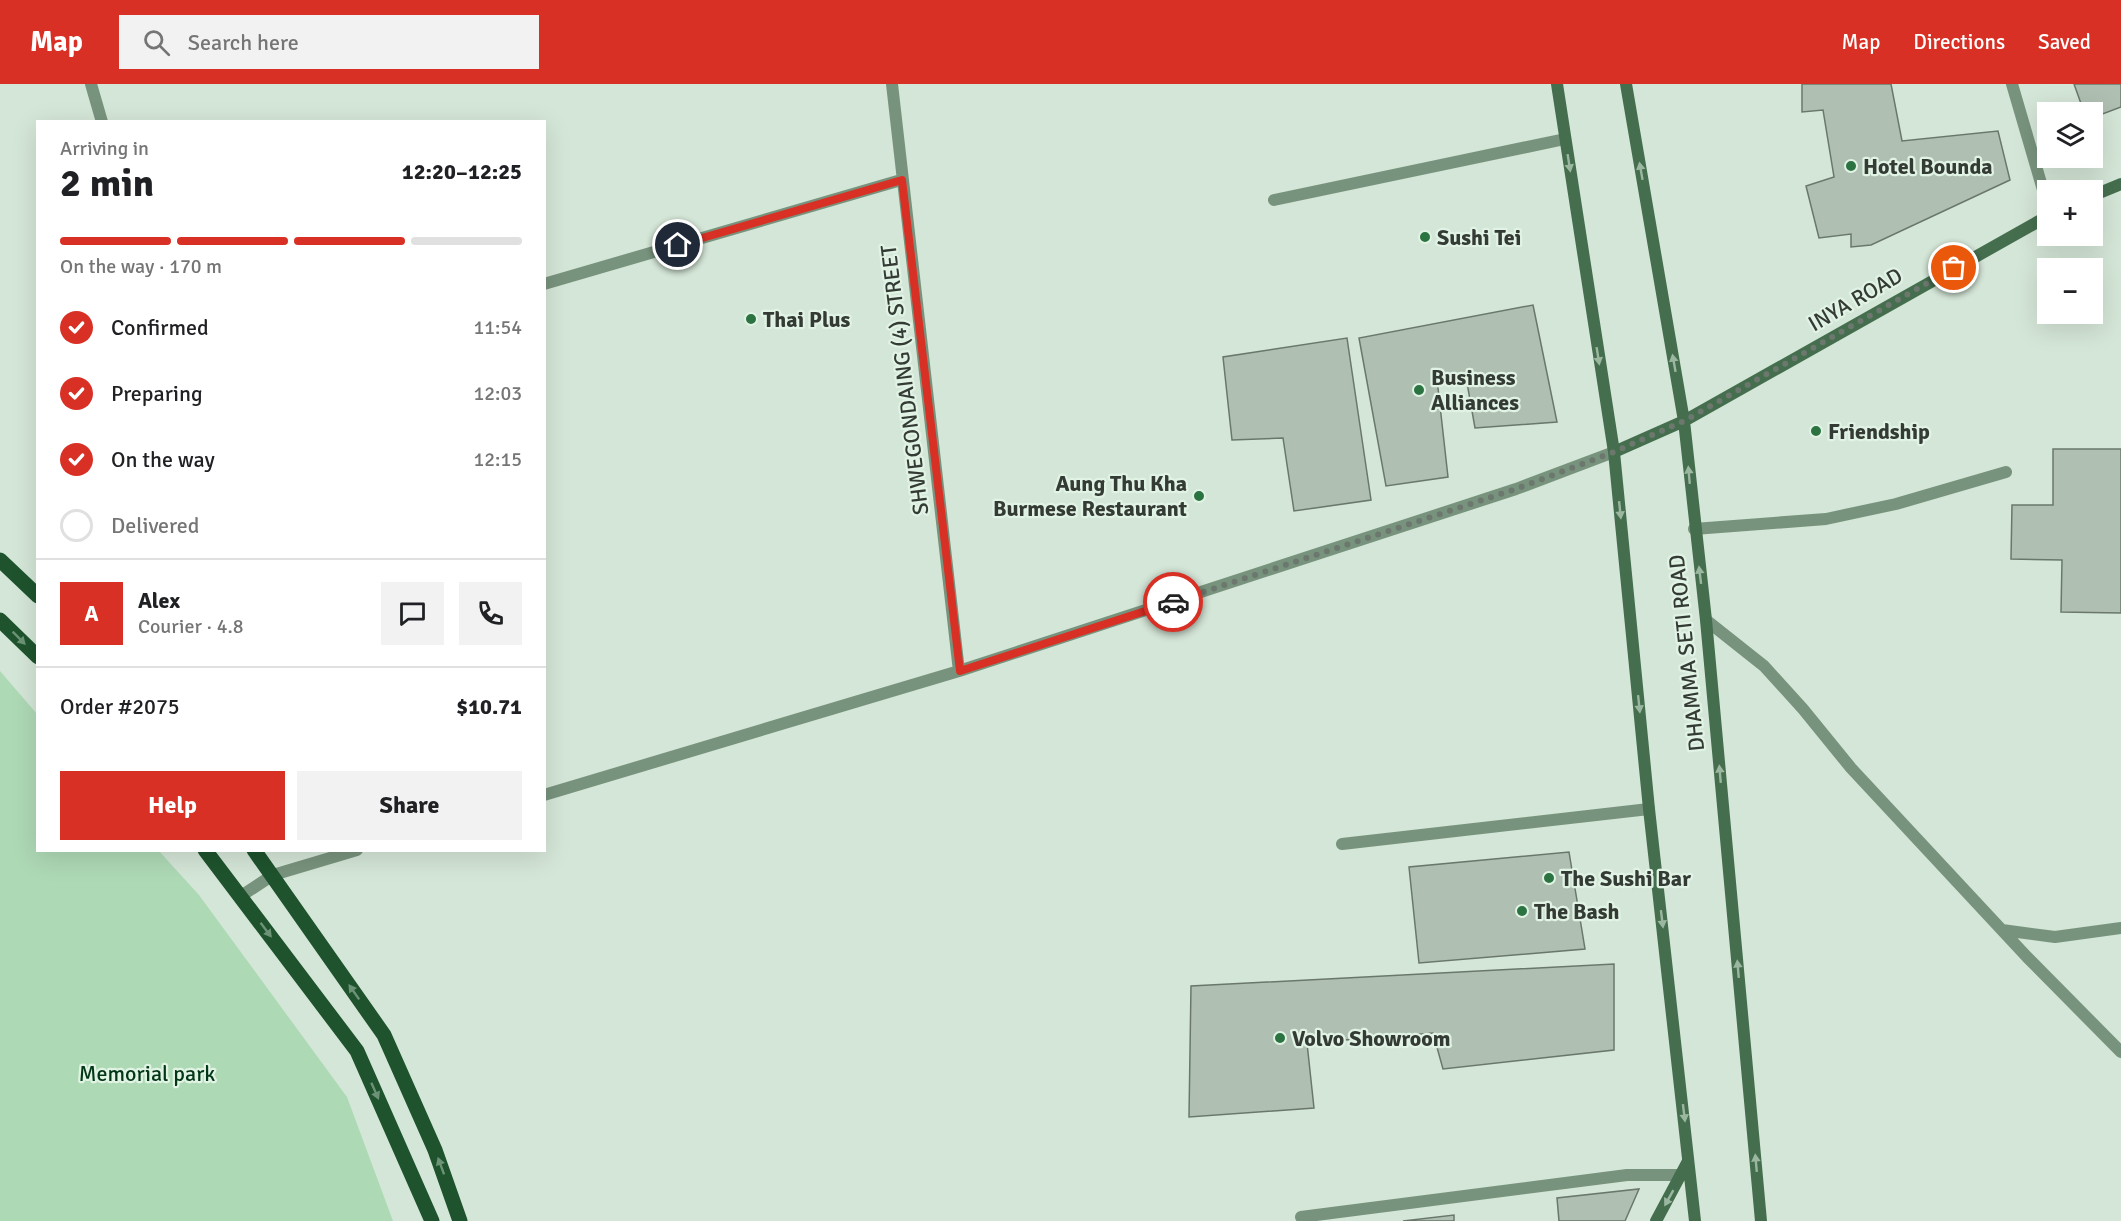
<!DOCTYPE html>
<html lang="en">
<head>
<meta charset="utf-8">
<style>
  :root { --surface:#fff; --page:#f2f2f2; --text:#202124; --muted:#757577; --line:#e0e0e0; --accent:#d93025 }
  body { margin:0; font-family:Signika,sans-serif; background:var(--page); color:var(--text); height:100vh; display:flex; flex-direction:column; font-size:22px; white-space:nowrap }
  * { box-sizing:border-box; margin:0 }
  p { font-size:20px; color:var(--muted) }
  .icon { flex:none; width:33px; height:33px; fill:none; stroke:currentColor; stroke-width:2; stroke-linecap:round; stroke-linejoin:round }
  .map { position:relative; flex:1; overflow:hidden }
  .sheet { position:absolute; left:36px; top:36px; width:510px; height:732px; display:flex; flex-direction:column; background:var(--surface); border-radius:0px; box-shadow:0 6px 24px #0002 }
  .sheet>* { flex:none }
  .buttons { position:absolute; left:2037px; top:18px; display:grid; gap:12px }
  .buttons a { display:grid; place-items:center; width:66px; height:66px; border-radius:0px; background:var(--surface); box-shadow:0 6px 24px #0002; font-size:30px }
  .pin { position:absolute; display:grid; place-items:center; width:51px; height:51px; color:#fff; margin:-26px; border:3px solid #fff; border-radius:50%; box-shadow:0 2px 6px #0007 }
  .courier { position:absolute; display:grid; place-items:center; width:60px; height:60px; margin:-30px; border:4px solid #d93025; border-radius:50%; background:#fff; color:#222; box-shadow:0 2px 8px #0007 }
  .head em { font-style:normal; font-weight:800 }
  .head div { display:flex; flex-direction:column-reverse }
  .head { display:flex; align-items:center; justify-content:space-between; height:102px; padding:0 24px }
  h1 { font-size:39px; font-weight:800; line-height:45px }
  .bar { display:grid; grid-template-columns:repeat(4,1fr); gap:9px 6px; align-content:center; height:72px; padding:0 24px }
  .bar i { height:8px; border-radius:4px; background:var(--line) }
  .bar .active { background:var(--accent) }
  .bar p { grid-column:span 4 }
  .line { display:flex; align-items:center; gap:15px; padding:0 24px; border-top:2px solid var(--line) }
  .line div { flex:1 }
  .round { display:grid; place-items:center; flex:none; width:63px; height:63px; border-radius:0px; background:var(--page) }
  ol { padding:0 24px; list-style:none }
  li { display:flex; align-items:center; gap:18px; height:66px }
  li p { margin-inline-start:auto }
  li .icon { padding:6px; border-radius:50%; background:var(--accent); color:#fff; stroke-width:4 }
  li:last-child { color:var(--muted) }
  li i { width:33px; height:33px; border:3px solid var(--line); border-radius:50% }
  .button { display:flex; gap:12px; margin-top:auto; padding:12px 24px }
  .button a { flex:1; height:69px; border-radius:0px; background:var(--accent); color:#fff; font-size:24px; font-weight:800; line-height:69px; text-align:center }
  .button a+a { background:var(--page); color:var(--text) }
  header { display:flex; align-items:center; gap:36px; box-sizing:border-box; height:84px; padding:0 30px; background:var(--accent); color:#fff }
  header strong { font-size:28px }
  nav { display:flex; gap:33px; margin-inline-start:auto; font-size:21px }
  .search { width:420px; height:54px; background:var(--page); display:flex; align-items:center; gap:15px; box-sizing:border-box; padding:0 21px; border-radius:0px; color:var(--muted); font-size:22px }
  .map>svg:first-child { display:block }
  .green { fill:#aed9b5 }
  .building { fill:#afc0b2; stroke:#69786b; stroke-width:1.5 }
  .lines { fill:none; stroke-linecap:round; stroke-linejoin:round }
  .lane { stroke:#78937d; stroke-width:12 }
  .street { stroke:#78937d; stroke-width:12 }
  .secondary { stroke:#456e4e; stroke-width:12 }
  .primary { stroke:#1e532d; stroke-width:15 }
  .oneway { fill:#9bb7a0 }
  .oneway2 { fill:#6c9376 }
  .done { stroke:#6c776e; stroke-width:6; stroke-dasharray:0 10.8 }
  .route { stroke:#d93025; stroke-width:8 }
  .poi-dot { fill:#2b7340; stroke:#e1f3e4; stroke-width:2 }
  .labels { text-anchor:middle; stroke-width:4.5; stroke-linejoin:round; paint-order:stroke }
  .poi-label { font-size:22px; font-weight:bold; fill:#343b35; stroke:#e1f3e4; text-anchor:start }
  .street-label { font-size:22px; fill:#343b35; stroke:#e1f3e4 }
  .park-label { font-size:22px; fill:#023615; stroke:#e1f3e4 }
</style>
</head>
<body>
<header>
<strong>Map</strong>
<div class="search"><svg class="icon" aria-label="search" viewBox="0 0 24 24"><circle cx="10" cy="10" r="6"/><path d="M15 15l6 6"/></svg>Search here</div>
<nav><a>Map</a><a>Directions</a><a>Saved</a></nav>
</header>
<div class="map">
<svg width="2121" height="1137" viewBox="0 0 2121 1137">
  <rect width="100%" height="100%" fill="#d4e6d7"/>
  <path class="green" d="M 0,587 L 37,630 L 38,766 L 159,767 L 199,811 L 347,1013 L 393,1137 L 0,1137 Z"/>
  <path class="building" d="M 1802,0 L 1891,0 L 1902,57 L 1998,47 L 2010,96 L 1871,161 L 1851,163 L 1851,150 L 1819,154 L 1806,102 L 1834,93 L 1823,26 L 1802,28 Z
    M 2074,0 L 2121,0 L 2121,23 L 2092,34 L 2092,28 L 2084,28 Z
    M 1533,221 L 1557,338 L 1475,344 L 1466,293 L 1437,295 L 1448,393 L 1386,402 L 1359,254 Z
    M 1347,254 L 1371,416 L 1294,427 L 1283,354 L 1232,356 L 1223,273 Z
    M 2053,365 L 2121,365 L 2121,529 L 2061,528 L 2062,476 L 2011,475 L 2012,421 L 2053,421 Z
    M 1569,768 L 1585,865 L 1419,879 L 1409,783 Z
    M 1614,880 L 1614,966 L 1443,985 L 1433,949 L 1307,959 L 1314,1024 L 1189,1033 L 1191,902 Z
    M 1639,1105 L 1625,1137 L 1559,1137 L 1557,1114 Z
    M 1454,1131 L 1454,1137 L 1403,1137 Z"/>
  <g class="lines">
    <path class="lane" d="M 1274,116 L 1565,55
      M 1342,760 L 1649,725"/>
    <path class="street" d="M 91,0 L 102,38
      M 892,0 L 959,587
      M 2012,0 L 2048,123
      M 544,200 L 901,96
      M 1694,445 L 1826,435 L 1896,420 L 2006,388
      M 1706,536 L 1764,582 L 1803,625 L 1851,684 L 2027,873 L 2121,968
      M 544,711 L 959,587 L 1516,405 L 1614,368
      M 241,812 L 273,791 L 357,766
      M 2002,846 L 2055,853 L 2121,844
      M 1301,1133 L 1627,1091 L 1682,1091"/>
    <path class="secondary" d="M 1557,0 L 1614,368 L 1649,725 L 1695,1137
      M 1626,0 L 1684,337 L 1706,536 L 1761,1137
      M 2092,112 L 2121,100
      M 1614,368 L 1684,337 L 2048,132
      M 1656,1137 L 1688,1077"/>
    <path class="primary" d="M 0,476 L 38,512
      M 0,536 L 38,573
      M 205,766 L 357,967 L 432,1137
      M 254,766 L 384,951 L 435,1066 L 460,1137"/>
  </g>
  <defs><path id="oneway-solid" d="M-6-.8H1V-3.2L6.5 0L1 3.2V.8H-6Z" transform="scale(1.5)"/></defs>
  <g class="oneway">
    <use href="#oneway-solid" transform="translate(1569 79) rotate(81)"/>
    <use href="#oneway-solid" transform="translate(1641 87) rotate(-100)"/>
    <use href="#oneway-solid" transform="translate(1598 272) rotate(81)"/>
    <use href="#oneway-solid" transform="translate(1674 279) rotate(-100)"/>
    <use href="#oneway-solid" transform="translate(1689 391) rotate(-95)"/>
    <use href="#oneway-solid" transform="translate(1620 426) rotate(84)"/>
    <use href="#oneway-solid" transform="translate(1700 491) rotate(-97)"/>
    <use href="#oneway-solid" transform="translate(1639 620) rotate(84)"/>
    <use href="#oneway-solid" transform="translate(1720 690) rotate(-95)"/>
    <use href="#oneway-solid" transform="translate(1662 835) rotate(83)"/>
    <use href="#oneway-solid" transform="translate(1738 885) rotate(-95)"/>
    <use href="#oneway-solid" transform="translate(1684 1029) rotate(83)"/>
    <use href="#oneway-solid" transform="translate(1756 1079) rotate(-95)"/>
    <use href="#oneway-solid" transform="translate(1669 1114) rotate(119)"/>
  </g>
  <g class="oneway2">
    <use href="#oneway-solid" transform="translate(19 554) rotate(45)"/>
    <use href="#oneway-solid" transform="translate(266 846) rotate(53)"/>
    <use href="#oneway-solid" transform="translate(354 908) rotate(-125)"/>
    <use href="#oneway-solid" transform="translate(375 1007) rotate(66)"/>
    <use href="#oneway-solid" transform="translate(441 1082) rotate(-110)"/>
  </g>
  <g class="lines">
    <path class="done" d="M 1173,518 L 1516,405 L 1614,368 L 1684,337 L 1954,184"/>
    <path class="route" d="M 678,161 L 902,96 L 960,587 L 1173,518"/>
  </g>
  <g class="poi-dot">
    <circle cx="1851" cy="82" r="6"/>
    <circle cx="1425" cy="153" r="6"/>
    <circle cx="751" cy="235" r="6"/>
    <circle cx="1419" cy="306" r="6"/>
    <circle cx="1816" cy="347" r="6"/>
    <circle cx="1199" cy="412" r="6"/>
    <circle cx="1549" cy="794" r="6"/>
    <circle cx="1522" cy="827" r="6"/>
    <circle cx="1280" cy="954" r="6"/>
  </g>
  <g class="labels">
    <g class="poi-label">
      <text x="1863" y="90">Hotel Bounda</text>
      <text x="1437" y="161">Sushi Tei</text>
      <text x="763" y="243">Thai Plus</text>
      <text x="1431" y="301">Business<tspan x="1431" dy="25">Alliances</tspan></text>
      <text x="1828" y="355">Friendship</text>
      <text x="1187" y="407" text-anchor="end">Aung Thu Kha<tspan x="1187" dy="25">Burmese Restaurant</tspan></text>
      <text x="1561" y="802">The Sushi Bar</text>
      <text x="1534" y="835">The Bash</text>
      <text x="1292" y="962">Volvo Showroom</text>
    </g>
    <g class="street-label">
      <text transform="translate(1855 215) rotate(-30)" y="8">INYA ROAD</text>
      <text transform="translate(904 296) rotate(-97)" y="8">SHWEGONDAING (4) STREET</text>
      <text transform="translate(1686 569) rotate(-96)" y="8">DHAMMA SETI ROAD</text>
    </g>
    <g class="park-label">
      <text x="147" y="997">Memorial park</text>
    </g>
  </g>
</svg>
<div class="buttons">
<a><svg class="icon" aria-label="layers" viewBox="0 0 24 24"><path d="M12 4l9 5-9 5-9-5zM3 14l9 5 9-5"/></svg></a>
<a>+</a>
<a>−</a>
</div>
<div class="pin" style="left:1954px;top:184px;background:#ea580c"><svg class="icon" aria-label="bag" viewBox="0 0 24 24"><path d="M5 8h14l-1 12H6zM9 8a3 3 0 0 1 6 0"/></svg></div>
<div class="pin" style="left:678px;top:161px;background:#1f2937"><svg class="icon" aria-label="home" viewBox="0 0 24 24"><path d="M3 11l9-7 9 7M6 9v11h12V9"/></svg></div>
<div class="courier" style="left:1173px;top:518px"><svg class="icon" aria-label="car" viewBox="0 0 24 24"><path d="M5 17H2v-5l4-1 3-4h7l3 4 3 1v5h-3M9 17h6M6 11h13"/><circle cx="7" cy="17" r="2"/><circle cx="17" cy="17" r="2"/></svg></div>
<section class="sheet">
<div class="head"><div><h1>2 min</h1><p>Arriving in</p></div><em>12:20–12:25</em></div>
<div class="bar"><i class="active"></i><i class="active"></i><i class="active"></i><i></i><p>On the way · 170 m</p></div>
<ol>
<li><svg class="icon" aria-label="check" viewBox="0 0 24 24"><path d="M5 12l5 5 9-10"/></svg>Confirmed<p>11:54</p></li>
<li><svg class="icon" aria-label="check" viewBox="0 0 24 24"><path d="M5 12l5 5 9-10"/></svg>Preparing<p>12:03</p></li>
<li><svg class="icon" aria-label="check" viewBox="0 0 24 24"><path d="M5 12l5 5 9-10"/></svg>On the way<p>12:15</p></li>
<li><i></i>Delivered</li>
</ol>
<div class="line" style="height:108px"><b class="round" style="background:var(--accent);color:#fff">A</b><div><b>Alex</b><p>Courier · 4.8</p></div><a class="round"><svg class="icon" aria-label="chat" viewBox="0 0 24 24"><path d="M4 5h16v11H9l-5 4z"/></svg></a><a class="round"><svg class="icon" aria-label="phone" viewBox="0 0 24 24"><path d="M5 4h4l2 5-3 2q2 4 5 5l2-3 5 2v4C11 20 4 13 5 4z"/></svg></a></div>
<div class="line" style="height:78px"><div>Order #2075</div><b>$10.71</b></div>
<div class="button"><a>Help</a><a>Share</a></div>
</section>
</div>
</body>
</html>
